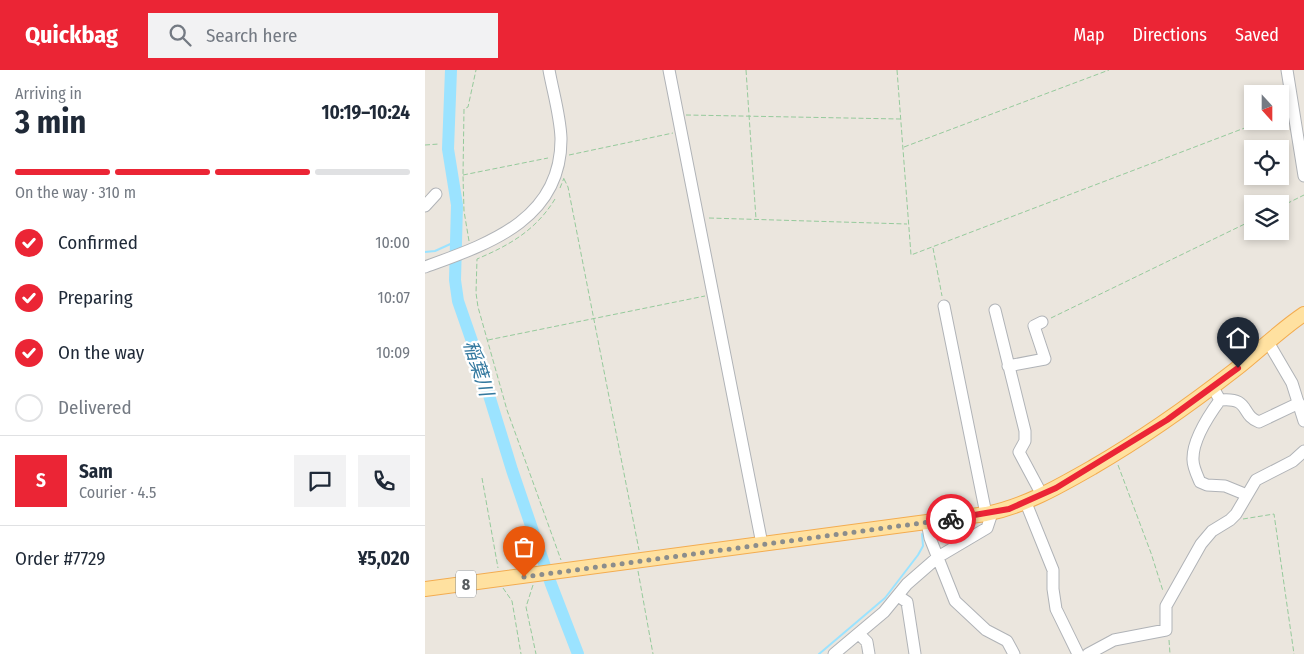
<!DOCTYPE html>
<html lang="en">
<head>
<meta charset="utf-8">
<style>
  :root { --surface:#fff; --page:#f2f2f3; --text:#1f2937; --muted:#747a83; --line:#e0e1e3; --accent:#eb2535 }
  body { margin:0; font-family:"Fira Sans Condensed","Noto Sans JP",sans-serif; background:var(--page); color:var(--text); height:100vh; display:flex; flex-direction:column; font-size:19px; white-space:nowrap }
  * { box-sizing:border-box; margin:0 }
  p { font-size:16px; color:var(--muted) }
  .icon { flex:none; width:28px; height:28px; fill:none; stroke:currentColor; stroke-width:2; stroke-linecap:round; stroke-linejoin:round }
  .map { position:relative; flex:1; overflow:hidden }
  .panel { display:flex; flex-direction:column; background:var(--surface); width:425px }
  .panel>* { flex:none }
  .needle { width:32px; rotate:159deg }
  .tools { position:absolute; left:819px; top:15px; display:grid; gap:10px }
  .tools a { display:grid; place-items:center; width:45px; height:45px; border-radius:0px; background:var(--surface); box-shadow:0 2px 8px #0003; font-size:25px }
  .pin { position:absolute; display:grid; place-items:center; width:42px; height:42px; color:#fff; margin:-51px -21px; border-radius:50% 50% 50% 0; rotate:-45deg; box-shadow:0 0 5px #0007 }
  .pin .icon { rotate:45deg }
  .courier { position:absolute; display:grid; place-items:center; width:50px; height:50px; margin:-25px; border:4px solid #eb2535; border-radius:50%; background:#fff; color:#222; box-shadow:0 1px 6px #0007 }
  .summary em { font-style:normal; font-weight:700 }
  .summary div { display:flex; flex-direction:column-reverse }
  .summary { display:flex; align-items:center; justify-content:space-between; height:85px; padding:0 15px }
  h1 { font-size:32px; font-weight:700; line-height:38px }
  .bar { display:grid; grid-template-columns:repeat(4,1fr); gap:8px 5px; align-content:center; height:60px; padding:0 15px }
  .bar i { height:6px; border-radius:4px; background:var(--line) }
  .bar .active { background:var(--accent) }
  .bar p { grid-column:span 4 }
  .line { display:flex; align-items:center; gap:12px; padding:0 15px; border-top:1px solid var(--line) }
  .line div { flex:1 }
  .round { display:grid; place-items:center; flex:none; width:52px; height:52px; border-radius:0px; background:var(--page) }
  ol { padding:0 15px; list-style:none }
  li { display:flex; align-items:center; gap:15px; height:55px }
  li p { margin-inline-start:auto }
  li .icon { padding:5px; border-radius:50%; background:var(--accent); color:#fff; stroke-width:4 }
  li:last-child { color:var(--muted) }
  li i { width:28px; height:28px; border:2px solid var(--line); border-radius:50% }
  header { display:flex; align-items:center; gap:30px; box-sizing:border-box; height:70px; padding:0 25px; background:var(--accent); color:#fff }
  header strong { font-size:24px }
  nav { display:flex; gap:28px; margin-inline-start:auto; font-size:18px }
  .search { width:350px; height:45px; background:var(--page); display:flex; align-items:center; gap:12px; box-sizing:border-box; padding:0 18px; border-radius:0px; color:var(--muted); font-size:19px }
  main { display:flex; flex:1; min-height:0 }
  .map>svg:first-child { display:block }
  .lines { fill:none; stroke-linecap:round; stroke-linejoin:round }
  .stream { stroke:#9be3ff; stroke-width:2 }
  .river { stroke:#9be3ff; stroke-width:12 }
  .minor-casing { stroke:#b0b3b7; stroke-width:13 }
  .major-casing { stroke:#f3ac50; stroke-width:16 }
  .path { stroke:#96ca9c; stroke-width:1; stroke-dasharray:5 2.5; stroke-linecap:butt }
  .minor { stroke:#fff; stroke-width:11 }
  .major { stroke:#ffe1a0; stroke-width:14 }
  .done { stroke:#8b8d8c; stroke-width:5; stroke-dasharray:0 9 }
  .route { stroke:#eb2535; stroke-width:6 }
  .labels { text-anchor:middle; stroke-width:4.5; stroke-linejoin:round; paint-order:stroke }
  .shield { fill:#fff; stroke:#8a8e90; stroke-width:1 }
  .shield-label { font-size:16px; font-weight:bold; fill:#585d60 }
  .water-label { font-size:19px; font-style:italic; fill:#34799f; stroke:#fff }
</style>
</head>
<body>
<header>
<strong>Quickbag</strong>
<div class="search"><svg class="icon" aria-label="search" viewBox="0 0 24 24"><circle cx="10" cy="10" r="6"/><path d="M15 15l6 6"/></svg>Search here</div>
<nav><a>Map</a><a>Directions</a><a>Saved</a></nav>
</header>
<main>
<section class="panel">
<div class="summary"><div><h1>3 min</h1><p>Arriving in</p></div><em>10:19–10:24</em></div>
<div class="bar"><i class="active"></i><i class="active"></i><i class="active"></i><i></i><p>On the way · 310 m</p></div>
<ol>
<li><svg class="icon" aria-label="check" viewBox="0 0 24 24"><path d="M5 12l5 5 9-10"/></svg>Confirmed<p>10:00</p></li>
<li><svg class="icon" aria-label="check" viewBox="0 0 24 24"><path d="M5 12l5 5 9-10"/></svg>Preparing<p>10:07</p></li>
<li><svg class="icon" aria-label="check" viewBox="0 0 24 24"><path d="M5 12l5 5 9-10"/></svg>On the way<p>10:09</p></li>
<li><i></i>Delivered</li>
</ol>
<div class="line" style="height:90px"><b class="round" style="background:var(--accent);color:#fff">S</b><div><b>Sam</b><p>Courier · 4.5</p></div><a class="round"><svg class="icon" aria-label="chat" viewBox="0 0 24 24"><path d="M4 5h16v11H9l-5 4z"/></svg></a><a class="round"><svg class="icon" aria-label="phone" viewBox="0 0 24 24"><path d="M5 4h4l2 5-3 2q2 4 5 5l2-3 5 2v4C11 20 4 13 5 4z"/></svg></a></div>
<div class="line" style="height:65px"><div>Order #7729</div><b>¥5,020</b></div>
</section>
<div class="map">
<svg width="879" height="584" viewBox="0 0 879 584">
  <rect width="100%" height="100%" fill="#ebe6de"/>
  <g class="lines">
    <path class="stream" d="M 0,182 L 10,181 L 32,171
      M 394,584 L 460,528 L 493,485 L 498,476 L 497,464"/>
    <path class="river" d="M 26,0 L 23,79 L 32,135 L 30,210 L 33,231 L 50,280 L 55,304 L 63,322 L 87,400 L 126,514 L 153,584"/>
    <defs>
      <path id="minor" d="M 244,0 L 337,474
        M 862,0 L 879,106
        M 0,136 L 11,124
        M 0,197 C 63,174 137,150 136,68 C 135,45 128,22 124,0
        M 519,236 L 561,444
        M 570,240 L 600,361 L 600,371 L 594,382 L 617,425
        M 843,272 L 867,313 L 879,351
        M 583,296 L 620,289 L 609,256 L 617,252
        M 791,323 L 795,330 C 826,327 815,345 834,352 L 874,333
        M 795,330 C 784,345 767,370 768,390 C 768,397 772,405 775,412 L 782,415 L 800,416 L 822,425
        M 601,433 L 628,500 L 628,519 L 631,539 L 653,584
        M 502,452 L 505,468 L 530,531 L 561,560 L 582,571 L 589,584
        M 473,526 L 482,532 L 490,584
        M 434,564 L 442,572 L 444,584
        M 409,584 L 459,542 L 482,514 L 513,487 L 562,458 L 567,443
        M 663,584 L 689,570 L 741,560 L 741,536 L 776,474 L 787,461 L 805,450 L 811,444 L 831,410 L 868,391 L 879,381"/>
      <path id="major" d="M 0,519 L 561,444 C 600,436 633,417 668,397 C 718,368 766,334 811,299 C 834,281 855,260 879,244"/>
    </defs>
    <use href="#minor" class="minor-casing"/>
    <use href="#major" class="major-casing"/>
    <path class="path" d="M 321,0 L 331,149
      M 472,0 L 486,185 L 838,51
      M 261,45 L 475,49
      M 0,75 L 14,74
      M 479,77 L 684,0
      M 144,85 L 248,63
      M 38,105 L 123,88
      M 139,109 L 143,117 L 214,480
      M 135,118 L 139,108
      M 130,129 C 111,160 85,175 52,189 L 51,223 L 53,237 L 82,340 L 136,490
      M 855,137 L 879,125
      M 284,148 L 482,154
      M 44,171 L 39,141 L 38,105 L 39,39 L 43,37 L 51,0
      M 508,178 L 517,226
      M 626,248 L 828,150
      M 63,270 L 280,226
      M 693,395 L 726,483 L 738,521
      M 57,408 L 73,498
      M 818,449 L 849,444 L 869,584
      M 213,501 L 228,584
      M 108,515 L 101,537 L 111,584
      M 78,518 L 87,531 L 96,584
      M 744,570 L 745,584"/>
    <use href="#minor" class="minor"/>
    <use href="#major" class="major"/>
  </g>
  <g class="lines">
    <path class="done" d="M 99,507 L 526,449"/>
    <path class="route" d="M 526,449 L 584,439 L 631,418 L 742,350 L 813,298"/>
  </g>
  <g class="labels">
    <rect class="shield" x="31" y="500.5" width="20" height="27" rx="4"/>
    <g class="shield-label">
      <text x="41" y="520">8</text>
    </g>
    <g class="water-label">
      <text transform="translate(54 298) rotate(72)" y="7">稲葉川</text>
    </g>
  </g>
</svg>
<div class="tools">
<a><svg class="needle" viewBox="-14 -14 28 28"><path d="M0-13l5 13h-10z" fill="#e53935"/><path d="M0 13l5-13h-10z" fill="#747a83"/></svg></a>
<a><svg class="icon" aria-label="locate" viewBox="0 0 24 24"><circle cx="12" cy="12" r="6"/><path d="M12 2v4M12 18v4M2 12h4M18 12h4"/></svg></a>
<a><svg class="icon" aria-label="layers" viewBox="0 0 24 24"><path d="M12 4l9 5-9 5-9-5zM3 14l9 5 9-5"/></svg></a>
</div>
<div class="pin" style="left:99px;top:507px;background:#ea580c"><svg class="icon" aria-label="bag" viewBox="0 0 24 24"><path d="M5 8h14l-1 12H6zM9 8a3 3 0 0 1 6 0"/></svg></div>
<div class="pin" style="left:813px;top:298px;background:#1f2937"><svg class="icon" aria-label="home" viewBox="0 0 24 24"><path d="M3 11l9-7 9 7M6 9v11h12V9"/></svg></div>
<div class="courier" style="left:526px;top:449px"><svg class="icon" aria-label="bike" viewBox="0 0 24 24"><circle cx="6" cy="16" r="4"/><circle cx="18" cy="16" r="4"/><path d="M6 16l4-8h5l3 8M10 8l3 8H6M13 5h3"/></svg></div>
</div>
</main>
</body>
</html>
